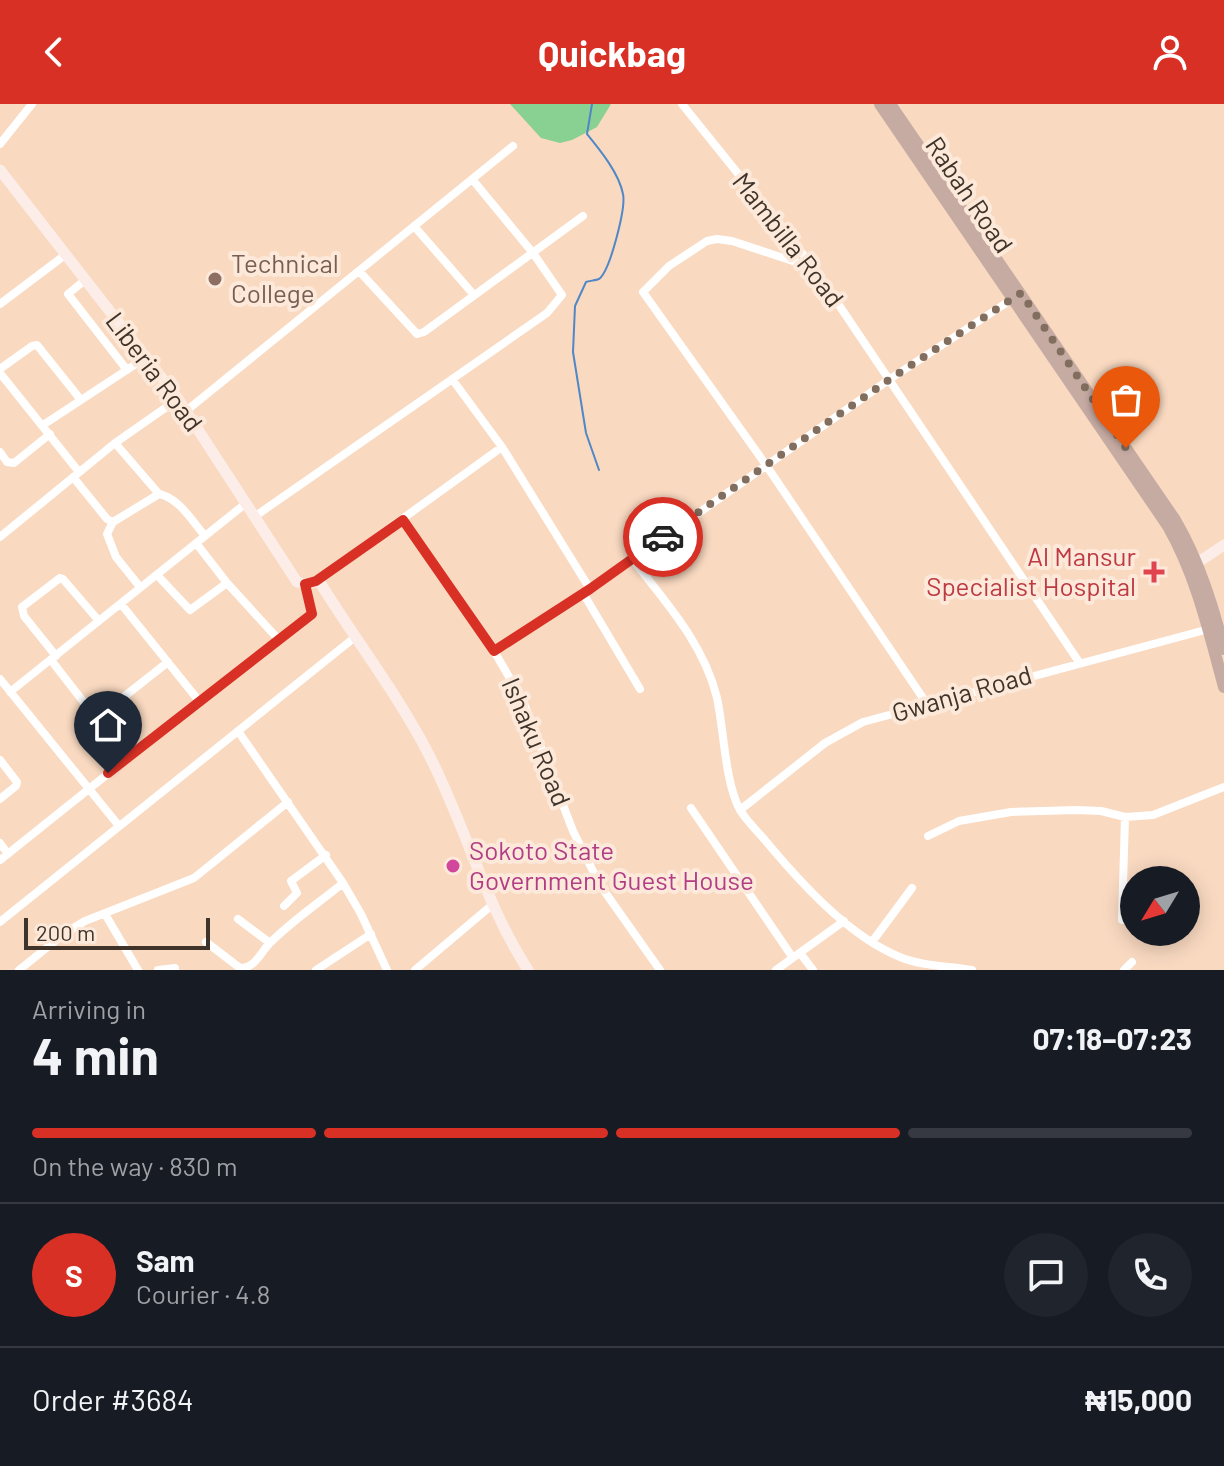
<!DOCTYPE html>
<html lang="en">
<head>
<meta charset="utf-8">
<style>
  :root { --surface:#171b24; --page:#20242c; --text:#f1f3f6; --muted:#9ea1a6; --line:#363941; --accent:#d93025 }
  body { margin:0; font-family:Barlow,sans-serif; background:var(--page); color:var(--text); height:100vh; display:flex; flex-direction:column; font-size:30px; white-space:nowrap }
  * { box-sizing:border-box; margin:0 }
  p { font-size:26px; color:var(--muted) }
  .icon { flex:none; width:44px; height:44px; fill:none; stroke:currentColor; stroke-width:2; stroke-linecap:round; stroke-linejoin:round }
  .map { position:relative; height:866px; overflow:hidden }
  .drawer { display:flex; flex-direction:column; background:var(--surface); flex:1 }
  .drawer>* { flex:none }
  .needle { width:52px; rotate:232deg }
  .fabs { position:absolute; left:1120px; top:762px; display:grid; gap:16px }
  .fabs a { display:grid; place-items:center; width:80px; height:80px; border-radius:50%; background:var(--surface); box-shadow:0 4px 20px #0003; font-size:40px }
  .scale { position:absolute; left:24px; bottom:20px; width:186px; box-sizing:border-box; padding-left:8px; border:4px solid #40342a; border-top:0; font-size:22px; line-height:28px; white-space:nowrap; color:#40342a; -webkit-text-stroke:6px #fde9da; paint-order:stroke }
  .pin { position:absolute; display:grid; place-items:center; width:68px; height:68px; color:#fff; margin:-82px -34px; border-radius:50% 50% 50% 0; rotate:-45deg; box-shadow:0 0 8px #0007 }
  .pin .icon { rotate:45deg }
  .courier { position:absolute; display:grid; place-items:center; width:80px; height:80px; margin:-40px; border:6px solid #d93025; border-radius:50%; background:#fff; color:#222; box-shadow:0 2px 10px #0007 }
  .headline em { font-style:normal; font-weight:700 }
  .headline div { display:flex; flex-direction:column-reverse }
  .headline { display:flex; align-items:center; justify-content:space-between; height:136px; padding:0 32px }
  h1 { font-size:52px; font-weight:700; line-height:60px }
  .bar { display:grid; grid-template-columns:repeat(4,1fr); gap:12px 8px; align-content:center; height:96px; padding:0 32px }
  .bar i { height:10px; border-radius:6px; background:var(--line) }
  .bar .current { background:var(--accent) }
  .bar p { grid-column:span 4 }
  .line { display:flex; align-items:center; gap:20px; padding:0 32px; border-top:2px solid var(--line) }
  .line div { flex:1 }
  .round { display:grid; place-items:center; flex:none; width:84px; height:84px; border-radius:42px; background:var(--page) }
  header { display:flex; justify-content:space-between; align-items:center; height:104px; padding:0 32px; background:var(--accent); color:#fff; font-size:36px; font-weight:700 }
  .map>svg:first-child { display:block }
  .green { fill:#89d093 }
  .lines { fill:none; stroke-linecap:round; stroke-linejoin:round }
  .stream { stroke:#5087c7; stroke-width:2 }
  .street { stroke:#fff; stroke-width:8 }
  .secondary { stroke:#fcede8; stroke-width:11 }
  .primary { stroke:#c6aba3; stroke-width:12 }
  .done { stroke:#816e5e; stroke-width:8; stroke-dasharray:0 14.4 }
  .route { stroke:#d93025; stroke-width:10 }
  .education-dot { fill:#8d6e63; stroke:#fde9da; stroke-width:3 }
  .health-dot { fill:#e0444e; stroke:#fde9da; stroke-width:3 }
  .hotel-dot { fill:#d1479c; stroke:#fde9da; stroke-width:3 }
  .labels { text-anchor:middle; stroke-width:8; stroke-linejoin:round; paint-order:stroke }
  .street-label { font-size:26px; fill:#40342a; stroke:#fde9da }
  .education-label { font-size:26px; fill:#785e54; stroke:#fde9da; text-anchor:start }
  .health-label { font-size:26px; fill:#be3a42; stroke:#fde9da; text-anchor:end }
  .hotel-label { font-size:26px; fill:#b23c85; stroke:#fde9da; text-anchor:start }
</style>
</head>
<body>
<header><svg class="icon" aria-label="back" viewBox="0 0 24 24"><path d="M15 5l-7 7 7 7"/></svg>Quickbag<svg class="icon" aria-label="person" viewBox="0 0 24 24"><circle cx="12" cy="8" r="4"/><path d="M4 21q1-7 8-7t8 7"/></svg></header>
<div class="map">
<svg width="1224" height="866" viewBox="0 0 1224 866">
  <rect width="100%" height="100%" fill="#f9d9c0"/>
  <path class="green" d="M 510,0 L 611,0 L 597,23 L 572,36 L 560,39 L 541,34 Z"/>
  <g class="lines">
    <path class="stream" d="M 592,0 L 587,30 C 600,46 619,69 623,90 C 626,104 610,167 599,175 C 597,176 589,177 586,178 L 575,202 L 573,248 L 586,329 L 599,366"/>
    <path class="street" d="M 682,0 L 814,164 L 1079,558
      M 0,40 L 32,0
      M 414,122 L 474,191
      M 814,164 L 732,137 L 717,135 L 707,137 L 669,162 L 643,188 L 766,361 L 927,600
      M 359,167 L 417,230 L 424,228 L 583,112
      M 85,176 L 68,190 L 127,266
      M 0,200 L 65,151
      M 0,265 L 32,242 L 37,241 L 81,296
      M 0,269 L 79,368
      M 452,275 L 502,343 L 590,485
      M 186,307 L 513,42
      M 43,321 L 145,254
      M 115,339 L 159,390 C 179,394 192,417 205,432
      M 0,348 L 7,358 L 14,359 L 50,330
      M 73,373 L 107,415 L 113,418 L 159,390
      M 254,413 L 547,209 L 562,191 L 533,149 L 472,75
      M 403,416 L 494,547 L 523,597 L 573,727 L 600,781 L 660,866
      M 113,418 L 107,430 L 116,453 L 140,483
      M 0,433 L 115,339 L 178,295
      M 196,439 L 227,479 L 279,536
      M 632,455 C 665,497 704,540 717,594 C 724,626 725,679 740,706 C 746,716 756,726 764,735 C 799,777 848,832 900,853 C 921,862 949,862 972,866
      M 157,471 L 190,506 L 227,479
      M 316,477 L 502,343
      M 583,489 L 640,585
      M 121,500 L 199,597
      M 494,547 L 590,485 L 890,275 L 1017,192
      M 56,552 L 24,512 L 22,503 L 60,474 L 63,475 L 99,517
      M 51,556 L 127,654
      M 0,575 L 119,722
      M 10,588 L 245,400
      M 97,614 L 168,558
      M 238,627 L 343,779 L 361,810 L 387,866
      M 0,656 L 17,678 L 16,682 L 0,695
      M 691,704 L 793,854
      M 740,706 L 825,639 L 863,618 L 1209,525
      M 928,732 L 959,717 L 1011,708 L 1076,706 L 1101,707 L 1125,713 L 1153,711 L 1224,683
      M 0,739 L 8,750
      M 0,756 L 199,597 L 312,510 L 305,480
      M 284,802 L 297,789 L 291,777 L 326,751
      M 105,810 L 138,866
      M 238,815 L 270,839
      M 1122,816 L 1125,713
      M 0,818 L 354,534
      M 206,838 L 240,864 C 255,864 260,850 268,841 C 290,818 319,799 343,779
      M 872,838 L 912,784
      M 800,849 L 813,866
      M 19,866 L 65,829 L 85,817 L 194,774 L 288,698
      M 158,866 L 175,864
      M 316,866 L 371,830
      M 415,866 L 492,801
      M 776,866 L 844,817
      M 1124,866 L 1132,858"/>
    <path class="secondary" d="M 0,66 L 178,295 L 297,478 L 305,480 L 319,477 C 354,534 397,589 428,649 C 465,720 484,798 528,866
      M 1197,459 L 1224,441"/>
    <path class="primary" d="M 880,0 L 1168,422 C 1197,473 1209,528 1224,583
      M 890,0 L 1175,416 C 1199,457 1212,500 1224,545"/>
  </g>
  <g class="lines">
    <path class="done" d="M 663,433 L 890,275 L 1021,189 L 1126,344"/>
    <path class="route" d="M 108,669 L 312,510 L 305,480 L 316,477 L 403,416 L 494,547 L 590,485 L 663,433"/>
  </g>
  <circle class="education-dot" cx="215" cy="175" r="8"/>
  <path class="health-dot" d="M1150 456h8v8h8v8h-8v8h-8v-8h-8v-8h8z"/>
  <circle class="hotel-dot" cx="453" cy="762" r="8"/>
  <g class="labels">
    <g class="street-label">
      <text transform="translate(969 91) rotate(56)" y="9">Rabah Road</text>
      <text transform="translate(788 136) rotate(52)" y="9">Mambilla Road</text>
      <text transform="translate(154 268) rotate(53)" y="9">Liberia Road</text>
      <text transform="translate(962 590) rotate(-16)" y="9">Gwanja Road</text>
      <text transform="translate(536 638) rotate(67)" y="9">Ishaku Road</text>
    </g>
    <g class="education-label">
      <text x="231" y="169">Technical<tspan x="231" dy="30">College</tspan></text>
    </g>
    <g class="health-label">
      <text x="1136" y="462">Al Mansur<tspan x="1136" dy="30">Specialist Hospital</tspan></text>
    </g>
    <g class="hotel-label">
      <text x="469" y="756">Sokoto State<tspan x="469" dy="30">Government Guest House</tspan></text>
    </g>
  </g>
</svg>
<div class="fabs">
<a><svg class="needle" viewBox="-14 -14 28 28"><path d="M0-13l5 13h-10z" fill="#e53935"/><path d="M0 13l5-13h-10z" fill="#9ea1a6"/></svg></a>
</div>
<div class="scale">200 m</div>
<div class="pin" style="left:1126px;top:344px;background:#ea580c"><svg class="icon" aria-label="bag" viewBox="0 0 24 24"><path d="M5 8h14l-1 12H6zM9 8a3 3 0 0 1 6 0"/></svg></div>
<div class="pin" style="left:108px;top:669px;background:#1f2937"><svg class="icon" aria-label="home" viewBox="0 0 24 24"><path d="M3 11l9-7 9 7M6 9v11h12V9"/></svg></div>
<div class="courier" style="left:663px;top:433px"><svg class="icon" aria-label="car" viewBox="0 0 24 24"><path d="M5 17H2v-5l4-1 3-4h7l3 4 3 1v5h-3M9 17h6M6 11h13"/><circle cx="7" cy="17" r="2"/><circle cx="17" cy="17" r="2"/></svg></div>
</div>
<section class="drawer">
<div class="headline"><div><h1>4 min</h1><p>Arriving in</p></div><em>07:18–07:23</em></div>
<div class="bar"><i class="current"></i><i class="current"></i><i class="current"></i><i></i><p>On the way · 830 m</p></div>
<div class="line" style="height:144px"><b class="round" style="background:var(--accent);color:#fff">S</b><div><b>Sam</b><p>Courier · 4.8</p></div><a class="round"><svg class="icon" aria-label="chat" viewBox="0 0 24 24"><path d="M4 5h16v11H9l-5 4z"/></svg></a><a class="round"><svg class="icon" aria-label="phone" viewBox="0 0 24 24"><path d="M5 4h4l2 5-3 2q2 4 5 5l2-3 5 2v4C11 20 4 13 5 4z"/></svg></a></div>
<div class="line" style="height:104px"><div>Order #3684</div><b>₦15,000</b></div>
</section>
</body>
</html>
